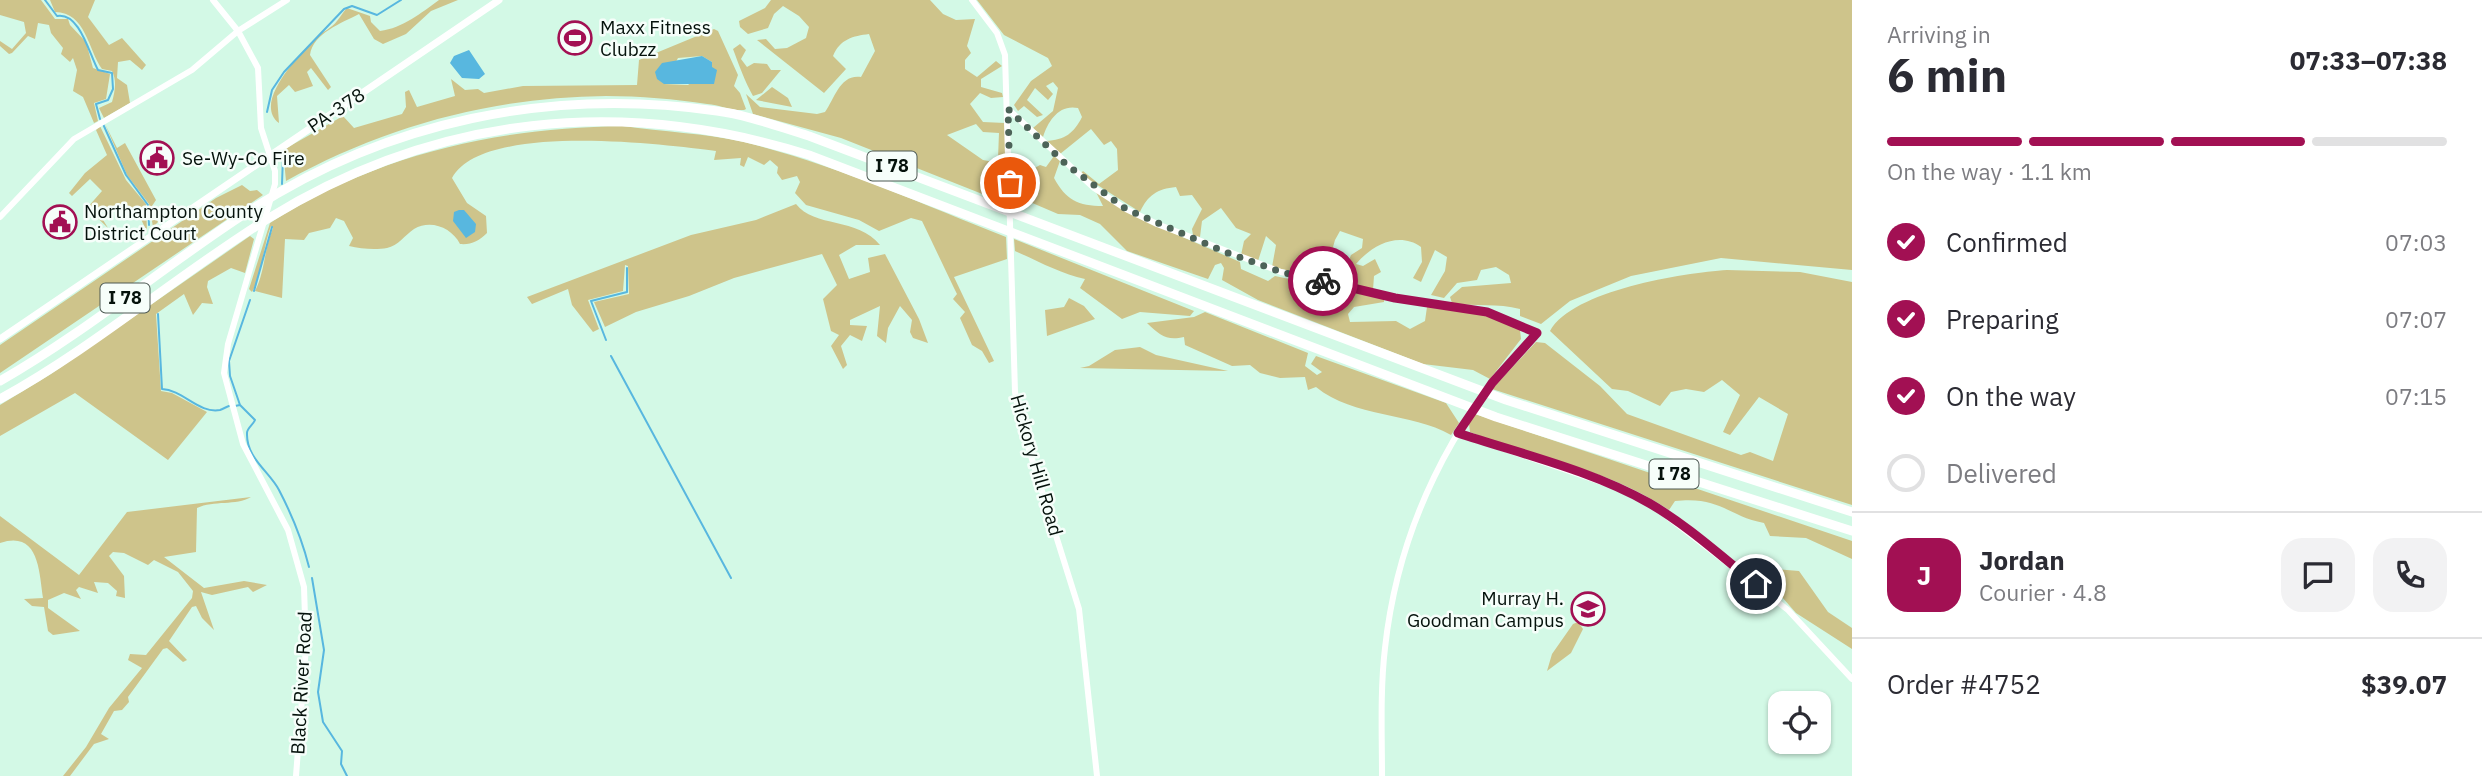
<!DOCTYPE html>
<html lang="en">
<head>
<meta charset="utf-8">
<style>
  :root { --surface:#fff; --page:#f2f2f3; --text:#2b2b33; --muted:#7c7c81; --line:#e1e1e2; --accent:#a21053 }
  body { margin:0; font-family:"IBM Plex Sans",sans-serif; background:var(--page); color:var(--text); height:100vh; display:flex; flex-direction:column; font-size:26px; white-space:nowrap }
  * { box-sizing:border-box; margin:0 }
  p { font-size:23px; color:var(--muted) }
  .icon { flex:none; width:38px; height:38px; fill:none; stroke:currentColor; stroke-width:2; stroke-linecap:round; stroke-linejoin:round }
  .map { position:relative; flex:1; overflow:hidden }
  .drawer { display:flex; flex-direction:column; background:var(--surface); width:630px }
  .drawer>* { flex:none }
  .controls { position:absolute; left:1768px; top:691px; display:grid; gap:14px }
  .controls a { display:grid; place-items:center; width:63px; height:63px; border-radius:14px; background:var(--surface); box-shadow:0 2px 5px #0004; font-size:35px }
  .pin { position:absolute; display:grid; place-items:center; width:60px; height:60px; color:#fff; margin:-30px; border:4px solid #fff; border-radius:50%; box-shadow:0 2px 7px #0007 }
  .courier { position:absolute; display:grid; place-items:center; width:70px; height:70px; margin:-35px; border:5px solid #a21053; border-radius:50%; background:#fff; color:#222; box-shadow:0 2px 9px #0007 }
  .summary em { font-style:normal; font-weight:700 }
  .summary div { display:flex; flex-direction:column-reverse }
  .summary { display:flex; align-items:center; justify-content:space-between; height:119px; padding:0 35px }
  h1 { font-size:46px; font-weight:700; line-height:52px }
  .bar { display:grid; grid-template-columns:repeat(4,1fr); gap:10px 7px; align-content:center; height:84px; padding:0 35px }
  .bar i { height:9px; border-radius:5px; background:var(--line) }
  .bar .active { background:var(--accent) }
  .bar p { grid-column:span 4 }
  .line { display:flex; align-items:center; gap:18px; padding:0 35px; border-top:2px solid var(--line) }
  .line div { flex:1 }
  .round { display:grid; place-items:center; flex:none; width:74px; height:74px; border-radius:21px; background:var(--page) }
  ol { padding:0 35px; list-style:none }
  li { display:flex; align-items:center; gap:21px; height:77px }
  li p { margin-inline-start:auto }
  li .icon { padding:7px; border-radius:50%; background:var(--accent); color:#fff; stroke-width:4 }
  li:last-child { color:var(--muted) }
  li i { width:38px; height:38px; border:4px solid var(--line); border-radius:50% }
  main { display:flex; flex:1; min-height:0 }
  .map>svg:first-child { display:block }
  .green { fill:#cec48b; fill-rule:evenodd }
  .water { fill:#58b7df }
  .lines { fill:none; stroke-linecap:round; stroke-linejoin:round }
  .stream { stroke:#58b7df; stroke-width:2 }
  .tertiary { stroke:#fff; stroke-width:6 }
  .primary { stroke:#fff; stroke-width:7 }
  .motorway { stroke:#fff; stroke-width:9 }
  .done { stroke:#4d6358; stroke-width:7; stroke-dasharray:0 12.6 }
  .route { stroke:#a21053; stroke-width:9 }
  .labels { text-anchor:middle; stroke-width:5; stroke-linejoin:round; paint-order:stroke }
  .shield { fill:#f6fefa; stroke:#4d5953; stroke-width:2 }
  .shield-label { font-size:18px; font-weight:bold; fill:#05120c }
  .poi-label { font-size:19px; fill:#05120c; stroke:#f6fefa; text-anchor:start }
  .street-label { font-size:19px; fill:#05120c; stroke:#f6fefa }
</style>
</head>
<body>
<main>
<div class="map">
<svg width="1852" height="776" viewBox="0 0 1852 776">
  <rect width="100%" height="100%" fill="#d3f9e6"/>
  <path class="green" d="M 0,0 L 41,0 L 55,19 L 68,19 L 70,25 L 86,42 L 93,68 L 110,74 L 106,99 L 94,103 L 98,121 L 94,123 L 83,97 L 73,91 L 77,70 L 73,58 L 70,62 L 61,54 L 63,48 L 51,33 L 49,25 L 38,23 L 35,39 L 28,36 L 12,53 L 9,54 L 0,46 L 0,41 L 12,49 L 26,33 L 24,22 L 0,15 Z
    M 50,0 L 95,0 L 88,17 L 109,45 L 122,38 L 146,65 L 142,70 L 130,60 L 118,62 L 117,78 L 127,85 L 130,103 L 104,118 L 99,108 L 112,102 C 115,91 117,81 112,71 L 102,69 C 88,50 86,12 55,12 Z
    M 439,0 L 458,0 L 431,11 L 406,34 L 383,44 L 374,39 L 359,14 C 342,23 313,33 310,55 L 331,87 L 328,90 L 311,68 L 307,72 L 313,86 L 295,92 L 289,85 L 277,96 L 279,123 C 252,103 300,54 316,38 C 322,32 332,28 337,21 C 341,16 343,12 347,8 L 370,16 L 371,22 L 380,31 C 403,28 421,13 439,0 Z
    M 771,0 L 930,0 L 943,14 L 956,20 L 975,19 L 967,46 L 971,53 L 965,60 L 965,69 L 977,77 L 996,61 L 1002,66 L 981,79 L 981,87 L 1002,93 L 1003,97 L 991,98 L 980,93 L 970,104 L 983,122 L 1005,123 L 1005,158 L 998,158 L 999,133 L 983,132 L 976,124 L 947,135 L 983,160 L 1005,164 L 1005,203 L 841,138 L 753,114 L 746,94 L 760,107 L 817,114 L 825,112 C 835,98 840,74 861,77 L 875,51 L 869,34 C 853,36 840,39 833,56 L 846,69 L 824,93 L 757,40 L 766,39 L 775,49 L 787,48 L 806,38 L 809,27 L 799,16 L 783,6 L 774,14 L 768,28 L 748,34 L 740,27 L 739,21 L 765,8 Z
    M 977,0 L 1852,0 L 1852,270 L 1721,258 L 1631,276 L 1570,301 L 1541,324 L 1520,316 L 1520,309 C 1498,303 1475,307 1452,303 L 1450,297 L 1462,287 L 1511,283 L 1509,275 L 1496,267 L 1481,270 L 1477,280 L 1457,283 L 1444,298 L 1431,295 L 1445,271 L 1447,257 L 1435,250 L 1421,282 L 1413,278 L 1422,262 L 1421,247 C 1399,231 1372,245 1356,264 L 1363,266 L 1375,259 L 1381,272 L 1374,276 L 1373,290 L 1320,278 L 1339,271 L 1347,265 L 1351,255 L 1362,248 L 1363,239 L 1340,231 L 1335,240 L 1333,247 L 1342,259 L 1347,257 C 1338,271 1326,268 1313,276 L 1272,267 L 1276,245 L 1266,236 L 1258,261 L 1241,255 L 1244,241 L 1251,234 L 1236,228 L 1221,208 L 1202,221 L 1200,237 L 1193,235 L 1192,229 L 1202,209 L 1192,195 L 1180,196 L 1176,187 C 1157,189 1148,195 1140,212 L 1080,174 L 1083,171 L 1099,184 L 1118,170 L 1117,149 L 1111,141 L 1104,145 L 1091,129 L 1060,154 L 1046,141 C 1065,140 1074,133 1082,117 L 1078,108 C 1059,104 1048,121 1043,137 L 1033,128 L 1053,111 L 1058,88 L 1053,82 L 1046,86 L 1053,94 L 1048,100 L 1035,88 L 1027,100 L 1043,115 L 1037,117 L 1024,106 L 1018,111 L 1014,105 L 1031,81 L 1052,66 L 1048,58 L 1004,35 Z
    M 714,29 L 718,31 L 738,75 L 734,86 L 740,93 L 746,109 L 744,110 C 731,111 720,105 707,104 C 675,99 640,96 606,96 C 493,97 385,126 286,181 L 283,150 L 343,116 L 354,128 L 402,114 L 406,107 L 405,92 L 409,90 L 417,107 L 455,96 L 451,79 L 465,90 L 478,89 L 484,93 L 523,86 L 637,85 L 639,60 ZM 702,56 L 712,62 L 712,67 L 688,85 L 664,84 L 678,58 Z
    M 740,44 L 746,50 L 741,59 L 747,67 L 754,63 L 767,64 L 771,70 L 781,70 L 762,93 L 753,96 C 745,82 739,65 733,49 Z
    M 772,87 L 788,98 L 792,107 L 756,100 Z
    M 105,124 L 117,148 L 125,143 L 156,200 L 150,209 L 158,222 L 153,227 L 149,204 L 127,175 Z
    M 100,126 L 126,180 L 146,204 L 147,232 L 140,217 L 130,217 L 124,208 L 103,207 L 100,215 L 108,228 L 87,208 L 102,191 L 90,179 L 72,196 L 69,193 L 85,173 L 107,155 L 96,130 Z
    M 623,126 C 663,132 704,133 744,142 C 834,164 920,203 1006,237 L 1007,259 L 954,277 L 994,361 L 989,363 L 982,351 L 972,345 L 960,318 L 965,312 L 953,299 L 957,294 L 954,288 L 922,221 L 911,218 L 879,231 L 859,220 L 806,205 L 795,193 L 800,182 L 797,176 L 782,180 L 777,173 L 778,167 L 770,160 L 764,165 L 748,157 L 744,167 L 740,165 L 741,158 L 714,160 L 716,151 C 661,144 482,122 452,178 L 467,203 L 486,216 L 487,233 C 479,241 471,245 460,244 C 452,228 431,219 414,229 C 405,235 398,246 387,248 C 376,250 361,249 349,246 L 353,238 L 344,221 L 336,218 L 330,228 L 309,233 L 304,240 L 285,239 L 282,298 L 255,291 C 265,272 264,249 273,228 L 271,226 C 263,247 262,275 252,292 L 249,289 L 270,223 C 377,154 497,128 623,126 Z
    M 1054,156 L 1060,161 L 1054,178 C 1066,200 1078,206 1103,206 L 1096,192 L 1139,218 L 1240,262 L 1241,269 L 1268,281 L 1275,276 L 1384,299 L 1384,302 L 1354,307 L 1348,314 L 1350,322 L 1396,321 L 1410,329 L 1425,321 L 1427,307 L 1495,316 L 1520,330 L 1521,339 L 1490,379 L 1473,370 L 1423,364 L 1258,300 L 1222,280 L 1224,268 L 1221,263 L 1215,265 L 1208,279 L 1127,251 L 1100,224 L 1080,215 L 1058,214 L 1030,202 L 1014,186 L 1014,179 L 1040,165 L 1046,167 Z
    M 242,185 L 250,191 L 257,190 L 263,195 L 0,373 L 0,345 L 216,198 Z
    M 796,204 C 814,228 858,217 880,245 L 856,245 L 839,255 L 849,279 L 870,272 L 868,258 L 885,254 L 919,319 L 928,343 L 913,338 L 910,332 L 912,320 L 900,306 L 888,328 L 886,343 L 877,336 L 880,306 L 850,320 L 850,325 L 867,326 L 862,341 L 850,335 L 841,346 L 847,365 L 843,369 L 831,346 L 839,335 L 831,331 L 823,299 L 837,285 L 822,254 L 734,278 L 689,296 L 636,312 L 605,327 L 594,302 L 629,294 L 628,266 L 625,265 L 623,291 L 588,300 L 599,329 L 593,332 L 572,305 L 568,289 L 532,304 L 527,297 L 691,235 L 756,220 Z
    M 250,236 L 254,239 L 245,273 L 231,268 L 208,281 L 207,287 L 213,304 L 202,303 L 193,315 L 184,294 L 156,314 L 161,391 L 172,393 L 207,412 L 168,460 L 75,393 L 0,436 L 0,405 L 51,374 Z
    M 1014,239 L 1194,311 L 1190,316 L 1140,312 L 1122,319 L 1080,288 L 1085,279 C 1061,274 1038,261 1015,251 Z
    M 1727,270 L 1800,272 L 1852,282 L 1852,505 L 1492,389 L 1536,342 L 1545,343 L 1600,386 L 1627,414 L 1741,455 L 1750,452 L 1773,461 L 1788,414 L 1759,397 L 1730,435 L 1723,432 L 1740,395 L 1722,380 L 1704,392 L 1686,389 L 1671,392 L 1660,406 L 1628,391 L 1612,389 L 1550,331 C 1573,290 1683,273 1727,270 Z
    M 1069,298 L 1084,306 L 1095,319 L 1047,336 L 1045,310 L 1064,307 Z
    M 1205,312 L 1308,353 L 1305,366 L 1317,375 L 1322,372 L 1311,364 L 1316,356 L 1446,403 L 1459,423 L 1451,435 C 1411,412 1354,418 1316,387 L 1308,390 L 1305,377 L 1280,378 L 1260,373 L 1250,365 L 1232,366 L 1185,345 L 1184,337 C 1166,341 1160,335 1147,323 L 1194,317 Z
    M 1140,347 L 1156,355 L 1228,371 L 1080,368 L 1089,366 L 1115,350 Z
    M 1475,414 L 1852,541 L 1852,559 L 1806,538 L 1770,536 L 1764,523 C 1727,516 1721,496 1675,501 L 1669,510 C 1609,469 1536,458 1470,432 L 1469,424 Z
    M 251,497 C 236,506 214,500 197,508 L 196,552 L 164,557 L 204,588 L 244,581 L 267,585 L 253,592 L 248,587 L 212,595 L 201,592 L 214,630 L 202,618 L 196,606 L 192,607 L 169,641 L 187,660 L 183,662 L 167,648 L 163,649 L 128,697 L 129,702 L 122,710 L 114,711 L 101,734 L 109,739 L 94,744 L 70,776 L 63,776 L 86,747 L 109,708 L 142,668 L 128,660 L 130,654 L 146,655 L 192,598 L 193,591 L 178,572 L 154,560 L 148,565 L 124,553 L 113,552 L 109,556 L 124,576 L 125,598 L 116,596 L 117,591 L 108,583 L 94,582 L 98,593 L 79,587 L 76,590 L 81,599 L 64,593 L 48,600 L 48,608 L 80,631 L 53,635 L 48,631 L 44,607 L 32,606 L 24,599 L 43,598 C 39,571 39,530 0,543 L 0,516 L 79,575 L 127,512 Z
    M 1762,568 L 1799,571 L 1828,612 L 1852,628 L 1852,649 L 1796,613 L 1760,572 Z
    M 1578,622 L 1583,629 L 1571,653 L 1547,671 L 1552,654 L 1573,624 Z"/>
  <path class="water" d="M 469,50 L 485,74 L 479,79 L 462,78 L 450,63 L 454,56 Z
    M 702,56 L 712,62 L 712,67 L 717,70 L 714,84 L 664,84 L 657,79 L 655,72 L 662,63 Z
    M 459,210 L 464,210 L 476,224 L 475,232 L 466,238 L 453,221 L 454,212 Z"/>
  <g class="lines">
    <path class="stream" d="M 45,0 L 57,16 C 80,12 89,54 98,70 L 112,73 L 113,89 L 108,100 L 96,104 L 100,119
      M 267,112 L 272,90 L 284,72 L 344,9 L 352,6 L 377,15 L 401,0
      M 103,124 L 126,175 L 148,205 L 149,225
      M 282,184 L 283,156
      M 254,291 L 272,227
      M 158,314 L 162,389 C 183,390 199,414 220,410 C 223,409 226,407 229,406
      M 606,340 L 591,301 L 627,292 L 627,268
      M 611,356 L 731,578
      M 240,405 L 230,376 L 229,361 L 250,300
      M 235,406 L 240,405 L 255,420 C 253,425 247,428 247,433 C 246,458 269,471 279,490 C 292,515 302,539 309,567
      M 312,578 L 324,650 L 318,692 L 323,722 L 342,751 L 341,764 L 347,776"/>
    <path class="tertiary" d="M 213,0 L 238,31 L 258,68 L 261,128 L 275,171 L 275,184 L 228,344 L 224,373 L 243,444 L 288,530 L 304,587 L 306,647 L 296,776
      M 972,0 L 997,33 L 1005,55 L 1015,392 L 1020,421 L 1079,609 L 1097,776
      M 1008,109 L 1094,188 L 1126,209 L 1157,224 L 1281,272 L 1395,298 L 1487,312 L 1537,333 C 1452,417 1398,529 1385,648 C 1380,691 1382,734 1382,776
      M 0,217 L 74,139 L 192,70 L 238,31 L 287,0
      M 1458,433 L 1619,488 L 1651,504 L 1788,610 L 1852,679"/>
    <path class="primary" d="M 0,339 L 499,0"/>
    <path class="motorway" d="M 0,381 C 86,332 163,267 246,213 C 385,121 552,87 717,111 C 748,115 779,127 809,136 L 1506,400 L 1852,512
      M 0,399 C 95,347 177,275 269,218 C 437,115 622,96 809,155 L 1496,417 L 1852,531"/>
  </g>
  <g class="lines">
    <path class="done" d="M 1010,183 L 1008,109 L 1067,165 L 1126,209 L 1225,252 L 1281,272 L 1323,281"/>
    <path class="route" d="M 1323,281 L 1395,298 L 1487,312 L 1537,333 L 1492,383 L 1458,433 C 1521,454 1591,470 1649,503 C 1687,525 1722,557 1756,584"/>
  </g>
  <defs>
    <symbol id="stadium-ring" viewBox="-11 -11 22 22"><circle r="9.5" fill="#f6fefa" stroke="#a21053" stroke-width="1.5"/><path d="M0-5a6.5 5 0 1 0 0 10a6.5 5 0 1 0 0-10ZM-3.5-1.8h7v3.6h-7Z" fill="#a21053"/></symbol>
    <symbol id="civic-ring" viewBox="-11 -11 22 22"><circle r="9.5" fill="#f6fefa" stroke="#a21053" stroke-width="1.5"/><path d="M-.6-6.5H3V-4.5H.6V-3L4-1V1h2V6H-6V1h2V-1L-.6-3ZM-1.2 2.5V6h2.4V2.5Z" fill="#a21053"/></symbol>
    <symbol id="university-ring" viewBox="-11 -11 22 22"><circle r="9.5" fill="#f6fefa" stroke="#a21053" stroke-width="1.5"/><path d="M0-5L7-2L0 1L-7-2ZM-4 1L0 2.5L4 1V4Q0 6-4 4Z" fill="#a21053"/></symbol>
  </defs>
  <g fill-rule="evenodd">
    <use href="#stadium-ring" x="556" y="19" width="38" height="38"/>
    <use href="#civic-ring" x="138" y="139" width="38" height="38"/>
    <use href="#civic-ring" x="41" y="203" width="38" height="38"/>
    <use href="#university-ring" x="1569" y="590" width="38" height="38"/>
  </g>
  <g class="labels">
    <g class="shield">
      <rect x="867.5" y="151.5" width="49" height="29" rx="5"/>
      <rect x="100.5" y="283.5" width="49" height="29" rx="5"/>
      <rect x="1649.5" y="459.5" width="49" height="29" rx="5"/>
    </g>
    <g class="shield-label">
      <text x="892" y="172">I 78</text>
      <text x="125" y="304">I 78</text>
      <text x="1674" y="480">I 78</text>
    </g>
    <g class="poi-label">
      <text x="600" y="34">Maxx Fitness<tspan x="600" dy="22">Clubzz</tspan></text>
      <text x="182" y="165">Se-Wy-Co Fire</text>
      <text x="84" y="218">Northampton County<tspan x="84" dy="22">District Court</tspan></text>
      <text x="1564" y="605" text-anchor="end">Murray H.<tspan x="1564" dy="22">Goodman Campus</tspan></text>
    </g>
    <g class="street-label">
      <text transform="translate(336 110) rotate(-34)" y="7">PA-378</text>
      <text transform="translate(1037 465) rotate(74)" y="7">Hickory Hill Road</text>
      <text transform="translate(301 683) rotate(-87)" y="7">Black River Road</text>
    </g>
  </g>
</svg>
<div class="controls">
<a><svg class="icon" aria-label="locate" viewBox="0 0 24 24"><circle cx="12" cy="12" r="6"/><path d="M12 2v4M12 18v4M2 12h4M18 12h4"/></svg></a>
</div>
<div class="pin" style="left:1010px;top:183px;background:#ea580c"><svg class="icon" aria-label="bag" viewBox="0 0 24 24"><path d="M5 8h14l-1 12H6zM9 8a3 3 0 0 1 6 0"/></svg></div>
<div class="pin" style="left:1756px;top:584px;background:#1f2937"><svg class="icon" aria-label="home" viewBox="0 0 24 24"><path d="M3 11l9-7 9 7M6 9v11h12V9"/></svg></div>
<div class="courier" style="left:1323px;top:281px"><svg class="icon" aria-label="bike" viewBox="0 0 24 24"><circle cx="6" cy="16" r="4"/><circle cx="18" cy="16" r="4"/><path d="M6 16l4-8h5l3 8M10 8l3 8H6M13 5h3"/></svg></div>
</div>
<section class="drawer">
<div class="summary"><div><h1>6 min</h1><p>Arriving in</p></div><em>07:33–07:38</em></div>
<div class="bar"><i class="active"></i><i class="active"></i><i class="active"></i><i></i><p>On the way · 1.1 km</p></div>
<ol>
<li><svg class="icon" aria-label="check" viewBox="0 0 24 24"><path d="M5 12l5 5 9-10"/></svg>Confirmed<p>07:03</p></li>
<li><svg class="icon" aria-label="check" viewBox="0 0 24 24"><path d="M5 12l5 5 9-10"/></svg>Preparing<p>07:07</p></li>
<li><svg class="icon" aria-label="check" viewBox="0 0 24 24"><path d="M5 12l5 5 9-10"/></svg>On the way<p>07:15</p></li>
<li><i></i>Delivered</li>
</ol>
<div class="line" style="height:126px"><b class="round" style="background:var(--accent);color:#fff">J</b><div><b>Jordan</b><p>Courier · 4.8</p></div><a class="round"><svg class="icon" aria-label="chat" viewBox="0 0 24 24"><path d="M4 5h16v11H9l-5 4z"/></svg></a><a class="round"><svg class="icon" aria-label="phone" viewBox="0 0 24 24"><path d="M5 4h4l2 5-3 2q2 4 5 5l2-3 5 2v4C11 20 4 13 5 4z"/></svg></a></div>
<div class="line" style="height:91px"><div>Order #4752</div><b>$39.07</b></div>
</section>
</main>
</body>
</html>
